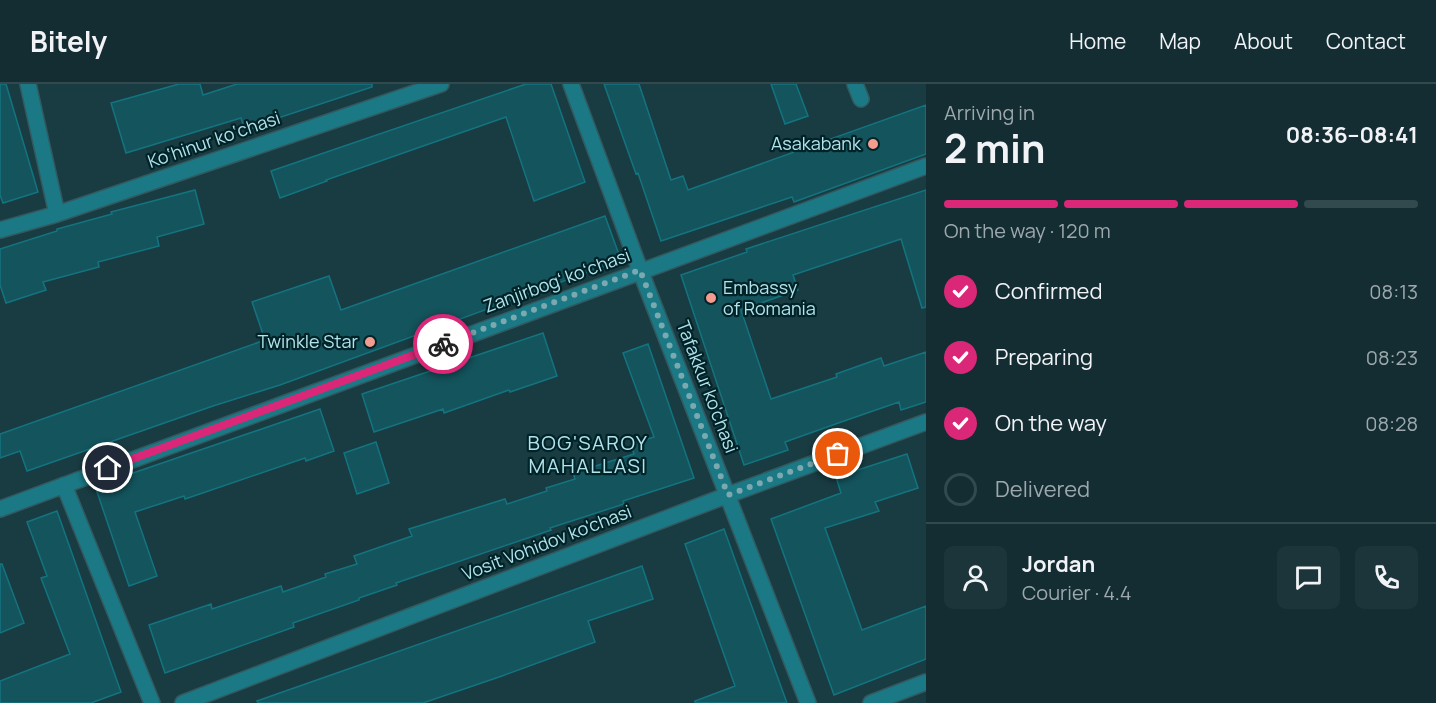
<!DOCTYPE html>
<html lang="en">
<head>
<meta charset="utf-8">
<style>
  :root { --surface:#132d32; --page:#1c353a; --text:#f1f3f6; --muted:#9da8ac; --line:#32494d; --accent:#db2777 }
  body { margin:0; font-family:Manrope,sans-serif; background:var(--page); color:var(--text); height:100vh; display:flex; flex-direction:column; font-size:22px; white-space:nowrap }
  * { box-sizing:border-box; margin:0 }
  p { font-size:20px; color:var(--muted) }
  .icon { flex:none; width:33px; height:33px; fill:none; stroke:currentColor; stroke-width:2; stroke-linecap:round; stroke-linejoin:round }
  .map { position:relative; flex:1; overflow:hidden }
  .sheet { display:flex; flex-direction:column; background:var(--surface); width:510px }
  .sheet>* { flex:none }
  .pin { position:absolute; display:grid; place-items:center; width:51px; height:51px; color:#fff; margin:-26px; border:3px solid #fff; border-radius:50%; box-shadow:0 2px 6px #0007 }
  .courier { position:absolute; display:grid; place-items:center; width:60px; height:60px; margin:-30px; border:4px solid #db2777; border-radius:50%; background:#fff; color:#222; box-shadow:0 2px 8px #0007 }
  .headline em { font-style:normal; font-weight:700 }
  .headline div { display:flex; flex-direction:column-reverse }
  .headline { display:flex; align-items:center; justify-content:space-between; height:102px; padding:0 18px }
  h1 { font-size:39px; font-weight:700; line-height:45px }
  .bar { display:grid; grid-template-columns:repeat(4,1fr); gap:9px 6px; align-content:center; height:72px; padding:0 18px }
  .bar i { height:8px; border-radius:4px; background:var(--line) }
  .bar .selected { background:var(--accent) }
  .bar p { grid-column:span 4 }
  .line { display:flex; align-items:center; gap:15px; padding:0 18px; border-top:2px solid var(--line) }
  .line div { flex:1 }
  .round { display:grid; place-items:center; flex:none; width:63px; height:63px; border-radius:9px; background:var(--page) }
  ol { padding:0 18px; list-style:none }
  li { display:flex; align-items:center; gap:18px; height:66px }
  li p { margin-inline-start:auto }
  li .icon { padding:6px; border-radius:50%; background:var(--accent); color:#fff; stroke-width:4 }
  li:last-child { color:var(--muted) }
  li i { width:33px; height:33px; border:3px solid var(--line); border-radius:50% }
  header { display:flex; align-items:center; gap:36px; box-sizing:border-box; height:84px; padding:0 30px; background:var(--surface); border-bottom:2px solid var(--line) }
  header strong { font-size:28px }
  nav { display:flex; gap:33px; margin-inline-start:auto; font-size:21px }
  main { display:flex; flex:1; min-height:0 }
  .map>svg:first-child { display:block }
  .building { fill:#14545d; stroke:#137480; stroke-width:1.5 }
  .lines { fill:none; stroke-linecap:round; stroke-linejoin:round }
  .minor-casing { stroke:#32595f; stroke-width:18 }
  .minor { stroke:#1b7985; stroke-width:15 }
  .done { stroke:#7ca9b0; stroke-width:6; stroke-dasharray:0 10.8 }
  .route { stroke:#db2777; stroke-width:8 }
  .poi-dot { fill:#f59c90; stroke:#002328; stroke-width:2 }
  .labels { text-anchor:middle; stroke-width:4.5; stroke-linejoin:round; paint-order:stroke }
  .street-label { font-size:18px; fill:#b2e3ec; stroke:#002328 }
  .poi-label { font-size:18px; fill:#b2e3ec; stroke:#002328; text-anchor:end }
  .neighbourhood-label { font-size:20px; letter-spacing:1.5px; fill:#b2e3ec; stroke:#002328 }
</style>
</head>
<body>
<header>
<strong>Bitely</strong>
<nav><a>Home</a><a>Map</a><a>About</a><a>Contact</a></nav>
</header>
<main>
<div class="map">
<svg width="926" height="619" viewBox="0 0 926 619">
  <rect width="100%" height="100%" fill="#193c42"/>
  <path class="building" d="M 0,0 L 6,0 L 38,108 L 3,119 L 0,111 Z
    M 179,0 L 200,0 L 203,11 L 237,0 L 372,0 L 372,3 L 278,34 L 278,36 L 245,47 L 241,34 L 126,69 L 111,19 Z
    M 526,0 L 551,0 L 585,98 L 534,117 L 506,33 L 326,96 L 327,97 L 280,114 L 271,87 Z
    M 604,0 L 639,0 L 671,96 L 683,92 L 688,106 L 926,21 L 926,70 L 794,118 L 792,113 L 661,157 L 638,89 L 636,90 Z
    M 771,0 L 796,0 L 808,32 L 785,40 Z
    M 195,106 L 204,140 L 157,153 L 159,162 L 98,178 L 99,183 L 43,198 L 46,206 L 6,219 L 0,201 L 0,165 L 57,147 L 57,145 L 112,130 L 111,128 Z
    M 926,106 L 926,223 L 922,224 L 901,155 L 793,191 L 798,206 L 741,226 L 771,315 L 837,293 L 836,290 L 881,274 L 884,282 L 926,268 L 926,318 L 901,326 L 899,318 L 844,337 L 785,358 L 788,366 L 744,381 L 681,191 L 747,168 L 746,165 Z
    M 605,132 L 621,176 L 280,301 L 213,322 L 27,387 L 20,367 L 0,374 L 0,350 L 265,256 L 252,218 L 329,192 L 341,226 Z
    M 543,249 L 557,292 L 510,308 L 509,306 L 444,329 L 443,325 L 374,348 L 362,310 Z
    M 648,260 L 694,394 L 623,417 L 624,420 L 550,444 L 551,446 L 396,499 L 397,501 L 359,514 L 359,516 L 293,539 L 294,543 L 165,589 L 149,541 L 211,520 L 212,525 L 281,502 L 283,508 L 326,493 L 325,490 L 357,480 L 354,472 L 412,452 L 409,445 L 505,415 L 507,420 L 547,407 L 546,404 L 575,395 L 573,389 L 634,370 L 631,360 L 654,353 L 623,269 Z
    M 320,325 L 334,367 L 306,377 L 305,374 L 185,415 L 184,412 L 135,428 L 157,492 L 129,502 L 95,402 Z
    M 376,358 L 389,399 L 357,410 L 344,369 Z
    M 907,370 L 918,404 L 875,418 L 879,427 L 825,444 L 862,546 L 926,522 L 926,575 L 834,611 L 771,435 L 841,409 L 836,393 Z
    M 57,427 L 121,608 L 91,619 L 0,619 L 0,597 L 70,570 L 41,494 L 47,492 L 27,438 Z
    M 724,445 L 748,512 L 787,619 L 695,619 L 695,617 L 735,602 L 685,460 Z
    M 0,480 L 2,480 L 24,539 L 0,549 Z
    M 642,482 L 653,515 L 588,537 L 595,558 L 502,592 L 423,619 L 258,619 L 257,617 Z"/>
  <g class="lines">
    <defs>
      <path id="minor" d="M 28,0 L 57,130
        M 571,0 L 640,186 L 808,619
        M 855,0 L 861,15
        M 0,146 L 57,130 L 441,0
        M 64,401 L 152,619
        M 0,425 L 926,82
        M 183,619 L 728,411 L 926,338
        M 871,619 L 926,598"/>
    </defs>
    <use href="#minor" class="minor-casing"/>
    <use href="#minor" class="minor"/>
  </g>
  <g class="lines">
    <path class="done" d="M 443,260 L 640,186 L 728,411 L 838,370"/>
    <path class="route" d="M 108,384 L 443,260"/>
  </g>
  <g class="poi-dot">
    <circle cx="873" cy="60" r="6"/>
    <circle cx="711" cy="214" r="6"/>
    <circle cx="370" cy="258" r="6"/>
  </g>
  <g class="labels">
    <g class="street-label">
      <text transform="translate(214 56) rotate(-19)" y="6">Ko‘hinur ko‘chasi</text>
      <text transform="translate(557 197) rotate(-20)" y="6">Zanjirbogʻ koʻchasi</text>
      <text transform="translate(707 303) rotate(69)" y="6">Tafakkur ko'chasi</text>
      <text transform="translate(547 459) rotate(-21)" y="6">Vosit Vohidov ko'chasi</text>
    </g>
    <g class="poi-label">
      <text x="861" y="66">Asakabank</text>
      <text x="723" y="210" text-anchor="start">Embassy<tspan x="723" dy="21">of Romania</tspan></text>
      <text x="358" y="264">Twinkle Star</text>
    </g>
    <g class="neighbourhood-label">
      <text x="588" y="366">BOG'SAROY<tspan x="588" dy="23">MAHALLASI</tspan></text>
    </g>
  </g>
</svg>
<div class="pin" style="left:838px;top:370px;background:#ea580c"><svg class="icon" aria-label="bag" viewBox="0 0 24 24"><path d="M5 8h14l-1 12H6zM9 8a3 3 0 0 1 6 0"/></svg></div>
<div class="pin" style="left:108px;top:384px;background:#1f2937"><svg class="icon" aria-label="home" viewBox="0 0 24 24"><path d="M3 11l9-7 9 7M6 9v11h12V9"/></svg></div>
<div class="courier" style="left:443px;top:260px"><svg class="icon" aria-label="bike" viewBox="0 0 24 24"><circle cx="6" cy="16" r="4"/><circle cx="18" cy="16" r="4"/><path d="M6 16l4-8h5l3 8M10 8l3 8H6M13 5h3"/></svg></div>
</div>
<section class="sheet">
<div class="headline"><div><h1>2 min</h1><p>Arriving in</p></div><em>08:36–08:41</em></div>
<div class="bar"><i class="selected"></i><i class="selected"></i><i class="selected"></i><i></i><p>On the way · 120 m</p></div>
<ol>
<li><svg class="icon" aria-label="check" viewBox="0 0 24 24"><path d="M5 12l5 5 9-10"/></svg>Confirmed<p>08:13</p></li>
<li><svg class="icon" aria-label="check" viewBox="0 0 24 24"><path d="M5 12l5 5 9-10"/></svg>Preparing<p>08:23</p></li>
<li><svg class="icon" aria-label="check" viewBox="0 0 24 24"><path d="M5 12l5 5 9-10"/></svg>On the way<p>08:28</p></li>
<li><i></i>Delivered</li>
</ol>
<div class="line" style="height:108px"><a class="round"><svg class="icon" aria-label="person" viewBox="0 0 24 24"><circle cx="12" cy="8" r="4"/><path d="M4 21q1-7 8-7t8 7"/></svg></a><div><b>Jordan</b><p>Courier · 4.4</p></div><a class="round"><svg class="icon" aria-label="chat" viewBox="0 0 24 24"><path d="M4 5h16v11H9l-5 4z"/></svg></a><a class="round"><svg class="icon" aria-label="phone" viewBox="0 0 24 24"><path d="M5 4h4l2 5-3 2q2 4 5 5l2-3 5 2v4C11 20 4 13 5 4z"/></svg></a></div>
</section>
</main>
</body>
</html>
